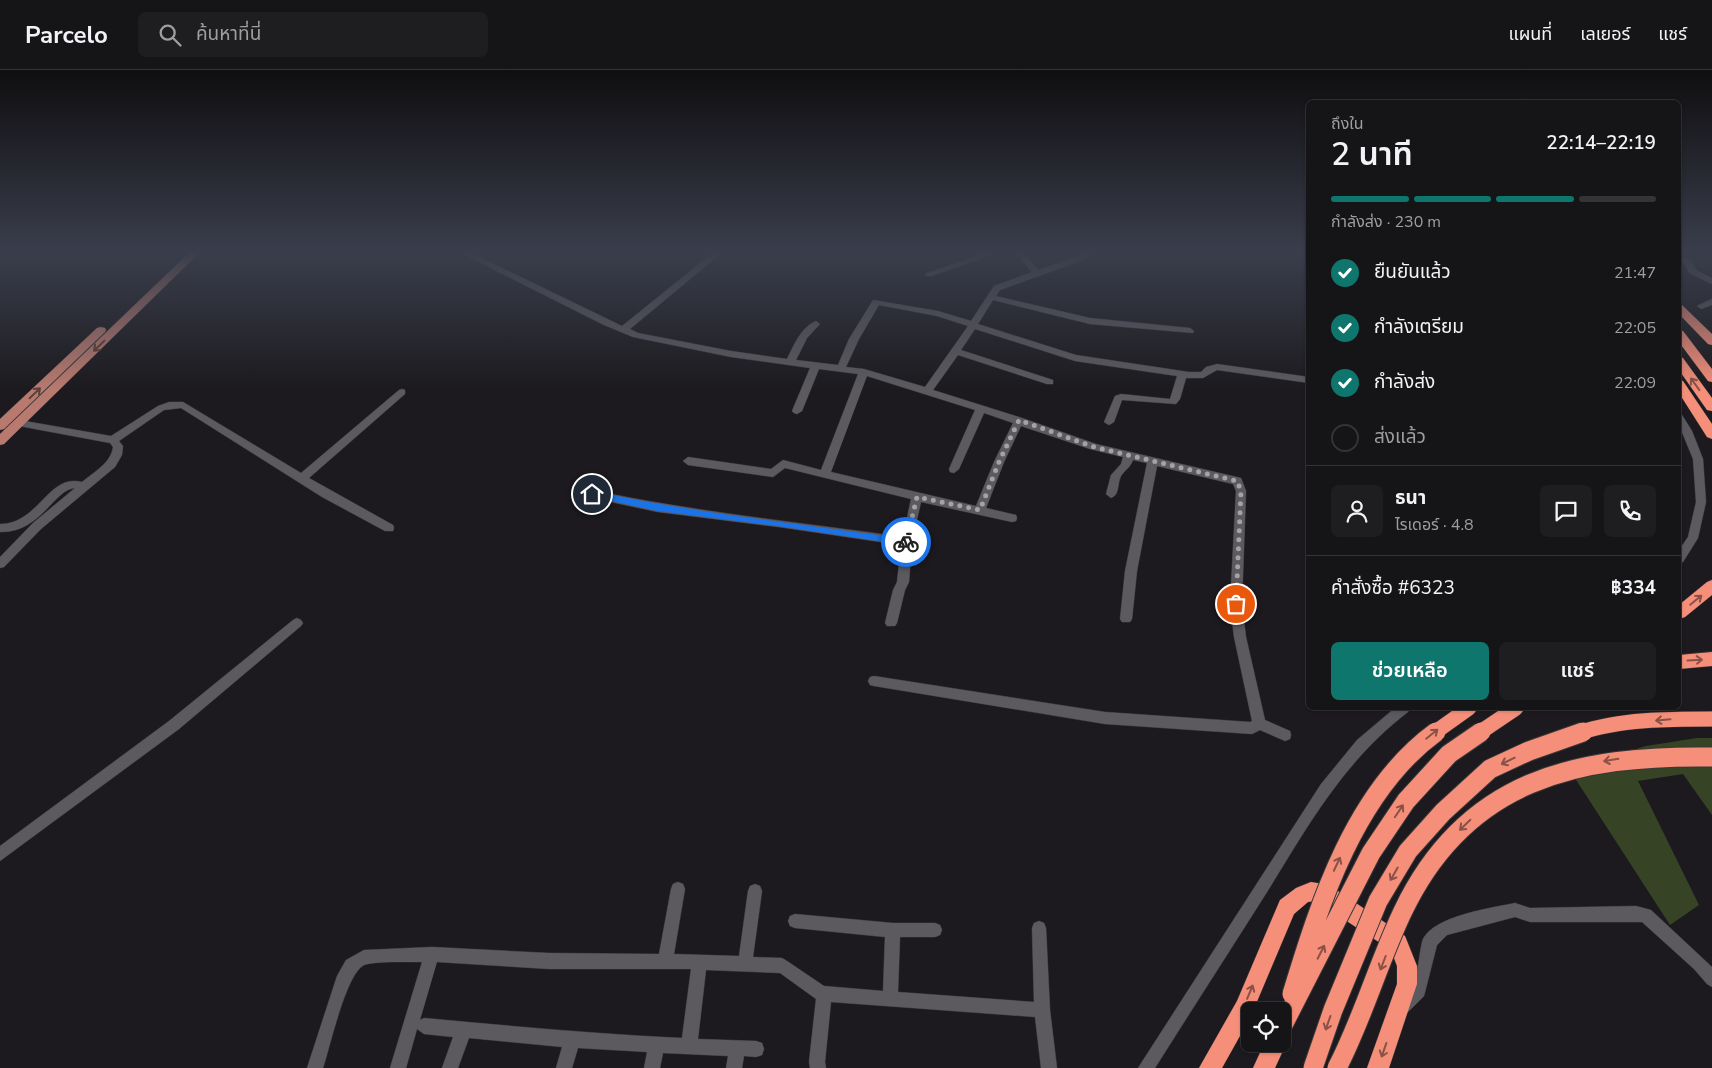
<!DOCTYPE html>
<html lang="th">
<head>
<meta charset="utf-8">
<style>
  :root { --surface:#151416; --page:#1e1d1f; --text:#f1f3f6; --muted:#9d9ea1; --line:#343335; --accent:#0f766e }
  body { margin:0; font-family:"Nunito Sans","Noto Sans Thai",sans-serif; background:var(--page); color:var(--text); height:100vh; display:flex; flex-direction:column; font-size:19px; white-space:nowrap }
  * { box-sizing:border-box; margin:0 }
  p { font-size:16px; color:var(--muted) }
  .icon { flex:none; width:28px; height:28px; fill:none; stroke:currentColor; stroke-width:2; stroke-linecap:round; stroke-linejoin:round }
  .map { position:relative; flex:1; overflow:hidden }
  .panel { position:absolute; left:1306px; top:30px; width:375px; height:610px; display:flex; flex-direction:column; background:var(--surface); border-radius:8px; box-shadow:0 1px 4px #0004,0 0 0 1px var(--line) }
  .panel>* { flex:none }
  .buttons { position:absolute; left:1241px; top:932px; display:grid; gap:10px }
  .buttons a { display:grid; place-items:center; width:50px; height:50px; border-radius:8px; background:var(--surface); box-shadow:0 1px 4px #0004,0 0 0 1px var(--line); font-size:25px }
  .pin { position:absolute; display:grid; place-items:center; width:42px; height:42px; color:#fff; margin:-21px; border:2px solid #fff; border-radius:50%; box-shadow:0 1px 5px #0007 }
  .courier { position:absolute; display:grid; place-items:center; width:50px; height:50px; margin:-25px; border:4px solid #1a73e8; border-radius:50%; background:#fff; color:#222; box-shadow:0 1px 6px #0007 }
  .overview em { font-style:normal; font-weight:600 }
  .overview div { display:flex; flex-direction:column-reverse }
  .overview { display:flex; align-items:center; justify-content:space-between; height:85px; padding:0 25px }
  h1 { font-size:32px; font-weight:600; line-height:38px }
  .bar { display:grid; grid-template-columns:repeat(4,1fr); gap:8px 5px; align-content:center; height:60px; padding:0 25px }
  .bar i { height:6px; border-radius:4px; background:var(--line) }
  .bar .current { background:var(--accent) }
  .bar p { grid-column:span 4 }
  .line { display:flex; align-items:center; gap:12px; padding:0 25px; border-top:1px solid var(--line) }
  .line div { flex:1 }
  .round { display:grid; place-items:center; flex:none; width:52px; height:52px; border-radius:8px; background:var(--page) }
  ol { padding:0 25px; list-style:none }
  li { display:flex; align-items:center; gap:15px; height:55px }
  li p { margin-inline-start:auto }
  li .icon { padding:5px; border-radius:50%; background:var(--accent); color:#fff; stroke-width:4 }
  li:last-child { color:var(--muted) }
  li i { width:28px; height:28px; border:2px solid var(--line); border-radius:50% }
  .primary-button { display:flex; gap:10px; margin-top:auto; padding:10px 25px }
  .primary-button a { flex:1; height:58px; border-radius:8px; background:var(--accent); color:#fff; font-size:20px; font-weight:600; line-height:58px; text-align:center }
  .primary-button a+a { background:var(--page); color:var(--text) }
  header { display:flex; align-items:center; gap:30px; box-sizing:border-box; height:70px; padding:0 25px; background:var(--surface); border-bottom:1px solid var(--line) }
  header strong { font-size:24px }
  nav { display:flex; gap:28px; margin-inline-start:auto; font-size:18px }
  .search { width:350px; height:45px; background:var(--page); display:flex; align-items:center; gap:12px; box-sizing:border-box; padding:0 18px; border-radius:8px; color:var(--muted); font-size:19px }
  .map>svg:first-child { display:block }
  .green { fill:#374325 }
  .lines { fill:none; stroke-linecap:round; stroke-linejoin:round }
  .minor-casing { stroke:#39383b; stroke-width:1 }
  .major-casing { stroke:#39383b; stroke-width:1 }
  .highway-casing { stroke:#39383b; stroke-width:1 }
  .minor { fill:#5c5a5f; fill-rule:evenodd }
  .major { fill:#b87a6f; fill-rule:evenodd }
  .highway { fill:#f68f79; fill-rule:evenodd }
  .highway-bridge-far1-casing { stroke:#39383b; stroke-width:16; stroke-linecap:butt }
  .highway-bridge-casing { stroke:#39383b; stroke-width:21; stroke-linecap:butt }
  .highway-bridge-far1 { stroke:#f68f79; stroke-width:15 }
  .highway-bridge { stroke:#f68f79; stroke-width:19 }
  .oneway { stroke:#5f403b }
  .oneway2 { stroke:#8a5146 }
  .route { fill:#1a73e8 }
  .done { stroke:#a3a2a5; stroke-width:5; stroke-dasharray:0 9 }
</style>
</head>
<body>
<header>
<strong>Parcelo</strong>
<div class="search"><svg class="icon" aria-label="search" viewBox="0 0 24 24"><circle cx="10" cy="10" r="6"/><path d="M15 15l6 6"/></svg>ค้นหาที่นี่</div>
<nav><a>แผนที่</a><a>เลเยอร์</a><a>แชร์</a></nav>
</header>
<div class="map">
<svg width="1712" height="998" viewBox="0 0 1712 998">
  <rect width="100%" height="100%" fill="#1c1a1e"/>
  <path class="green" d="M 1697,668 L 1712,668 L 1712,745 L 1683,704 L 1638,711 L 1699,835 L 1670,855 L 1569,699 L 1646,676 Z"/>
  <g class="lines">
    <defs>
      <path id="minor" d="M 457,181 L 467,181 L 622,256 L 715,181 L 724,181 L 630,259 L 638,263 L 731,281 L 787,289 C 794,275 801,257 816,251 L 820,254 L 807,268 L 796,290 L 838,295 L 849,269 L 873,230 L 938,241 L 971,251 L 994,216 L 1032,202 L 1014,181 L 1022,181 L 1039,200 L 1083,184 L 1086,181 L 1094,181 L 1089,188 L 1000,220 L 996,226 L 1090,248 L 1190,258 L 1194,261 L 1193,263 L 1090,254 L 993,230 L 978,254 L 1076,285 L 1189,302 L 1201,302 L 1206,297 L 1217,294 L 1309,307 L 1309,313 L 1217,300 L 1203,308 L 1186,308 L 1180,329 L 1176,334 L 1122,330 L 1114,352 L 1109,355 L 1104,352 L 1115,326 L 1121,324 L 1170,329 L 1177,306 L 1075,291 L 975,259 L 961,280 L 1053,310 L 1053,314 L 1047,314 L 958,285 L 933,320 L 1022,348 L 1096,374 L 1241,408 L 1246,421 L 1242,534 L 1246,567 L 1265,650 L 1290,661 L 1291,665 L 1290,669 L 1285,671 L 1260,660 L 1252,664 L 1105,654 L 874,616 L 870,615 L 868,611 L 870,607 L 874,606 L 1105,642 L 1250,652 L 1252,651 L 1234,567 L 1230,534 L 1236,421 L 1233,414 L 1157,396 L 1137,501 L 1132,549 L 1130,552 L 1122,552 L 1120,549 L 1125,501 L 1147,393 L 1133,390 C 1130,398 1125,400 1121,406 C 1117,414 1120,425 1111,428 L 1106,424 L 1111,405 L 1121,394 L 1123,387 L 1090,379 L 1021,356 L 1004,392 L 986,438 L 1016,445 L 1017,448 L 1016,451 L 1012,452 L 921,432 L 912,472 L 909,512 L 905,520 L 897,553 L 895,556 L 887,556 L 885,553 L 893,520 L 897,512 L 901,475 L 779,457 L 658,442 L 592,428 L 587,424 L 592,420 C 694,442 799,452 903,467 L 911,429 L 785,398 L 773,407 L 688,395 L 683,391 L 688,387 L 771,399 L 783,390 L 821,400 L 858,304 L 819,299 L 802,341 L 797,344 L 794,343 L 792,341 L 810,298 L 731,287 L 633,267 L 604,255 ZM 879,235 L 937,246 L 968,256 L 925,317 L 864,299 L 846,297 L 859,269 ZM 867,306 L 975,340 L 949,399 L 950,402 L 954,403 L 959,399 L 984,343 L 1013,353 L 994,392 L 976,436 L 831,402 Z
        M 991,181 L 1002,181 L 932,206 L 926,206 L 925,204 Z
        M 1679,185 L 1692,191 L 1696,200 L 1712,208 L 1712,214 L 1689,203 L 1685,194 L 1679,190 Z
        M 1712,229 L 1712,235 L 1701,239 L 1697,236 Z
        M 402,319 L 405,320 L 405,324 L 309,408 L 393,455 L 394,458 L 393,461 L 385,461 L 322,427 L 181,338 L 164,340 L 119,371 L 123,376 L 122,385 L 115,397 L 41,459 L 4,497 L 0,498 L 0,487 L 33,453 L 75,418 C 54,419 41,463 0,462 L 0,454 C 39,454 48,403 82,412 C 94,402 111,393 113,377 L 110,373 L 19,356 L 14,353 L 16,351 L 19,350 L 111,366 L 158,336 L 169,332 L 183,332 L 301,403 L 399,320 Z
        M 1679,344 L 1682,345 L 1692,361 L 1703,389 L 1706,432 L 1698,468 L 1683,492 L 1679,493 L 1679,480 L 1688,467 L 1696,432 L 1693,389 L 1679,355 Z
        M 297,548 L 301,550 L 303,553 L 301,556 L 179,659 L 0,791 L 0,776 L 169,651 L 293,550 Z
        M 1395,638 L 1410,638 L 1408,642 C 1344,691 1309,754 1267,822 C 1230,881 1192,939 1155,998 L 1138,998 L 1321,714 L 1357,670 Z
        M 678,812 L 683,814 L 685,819 L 674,884 L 739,886 L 748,821 L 750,816 L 755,814 L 760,816 L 762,821 L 753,887 L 782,888 L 787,891 L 824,916 L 883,921 L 885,867 L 795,858 L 790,856 L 788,851 L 790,846 L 795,844 L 893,853 L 935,853 L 940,855 L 942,860 L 940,865 L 935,867 L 900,867 L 898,922 L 1034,932 L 1032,858 L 1034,853 L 1039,851 L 1044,853 L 1046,858 L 1050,940 L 1057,998 L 1041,998 L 1035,947 L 831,932 L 825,992 L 826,998 L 810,998 L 809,992 L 816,929 L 780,903 L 706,900 L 698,969 L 756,971 L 762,973 L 764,979 L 762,985 L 756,987 L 744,986 L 742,998 L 726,998 L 728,986 L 663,983 L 660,998 L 644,998 L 647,982 L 578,978 L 572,998 L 556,998 L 562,977 L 469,968 L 458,998 L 442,998 L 453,967 L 424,964 L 417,959 L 406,998 L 390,998 L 422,892 C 409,892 374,891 364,895 C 346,904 330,977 323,998 L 307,998 L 337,906 L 346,890 L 364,880 L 432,877 L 549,883 L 659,884 L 671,819 L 673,814 ZM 437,892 L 549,899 L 691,899 L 682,968 C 596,964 510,956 424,948 L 420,950 Z
        M 1515,833 L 1530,838 L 1636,836 L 1651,840 L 1712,897 L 1712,917 L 1707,914 L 1694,899 L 1642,852 L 1530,852 L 1515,847 L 1447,865 L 1437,875 L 1424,926 L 1408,942 L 1403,945 L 1398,942 L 1395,937 C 1399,928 1408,925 1412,917 C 1418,905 1419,885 1422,872 C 1430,846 1492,838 1515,833 Z"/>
      <path id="major" d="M 191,181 L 201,181 L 4,374 L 0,375 L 0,364 Z
        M 101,257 L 105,258 L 106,260 L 105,262 L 4,359 L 0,360 L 0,349 L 97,258 Z"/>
      <path id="highway" d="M 1679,234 L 1683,236 L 1712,264 L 1712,275 L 1708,274 L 1679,244 Z
        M 1679,260 L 1683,261 L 1712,299 L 1712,312 L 1708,311 L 1679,272 Z
        M 1679,287 L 1683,288 L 1712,328 L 1712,341 L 1707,340 L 1679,300 Z
        M 1679,310 L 1683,311 L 1712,354 L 1712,369 L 1707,367 L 1679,323 Z
        M 1712,510 L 1712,525 L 1685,547 L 1679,549 L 1679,535 L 1707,512 Z
        M 1712,582 L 1712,596 L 1679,599 L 1679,585 Z
        M 1311,812 L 1329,815 L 1405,866 L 1417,896 L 1417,914 L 1389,998 L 1367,998 L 1397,914 L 1397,896 L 1391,880 L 1316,831 L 1308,832 L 1294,844 L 1253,941 L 1250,941 L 1250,948 L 1222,998 L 1199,998 L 1237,931 L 1280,830 L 1296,818 Z
        M 1282,967 L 1286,974 L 1275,998 L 1253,998 L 1264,974 L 1282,974 Z"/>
    </defs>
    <use href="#minor" class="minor-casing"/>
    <use href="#major" class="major-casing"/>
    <use href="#highway" class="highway-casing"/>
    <use href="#minor" class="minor"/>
    <use href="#major" class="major"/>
    <use href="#highway" class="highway"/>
    <defs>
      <path id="highway-bridge-far1" d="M 1434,663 L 1469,638
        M 1479,663 L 1516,638
        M 1579,663 C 1619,649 1670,649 1712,649"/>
      <path id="highway-bridge" d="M 1292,924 C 1320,832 1355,721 1436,662
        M 1282,957 L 1371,783 L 1406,731 L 1449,684 L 1481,662
        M 1313,998 L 1333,940 L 1378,831 L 1408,781 L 1443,742 L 1490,699 L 1529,681 L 1583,662
        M 1337,998 C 1363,948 1378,893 1403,841 C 1466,709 1577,685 1712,687"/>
    </defs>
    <use href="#highway-bridge-far1" class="highway-bridge-far1-casing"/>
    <use href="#highway-bridge" class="highway-bridge-casing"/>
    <use href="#highway-bridge-far1" class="highway-bridge-far1"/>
    <use href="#highway-bridge" class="highway-bridge"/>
  </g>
  <defs><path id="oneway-shaft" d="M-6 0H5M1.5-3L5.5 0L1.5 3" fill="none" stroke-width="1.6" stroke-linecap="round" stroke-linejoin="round" transform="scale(1.25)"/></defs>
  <g class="oneway">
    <use href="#oneway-shaft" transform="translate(99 276) rotate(136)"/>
    <use href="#oneway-shaft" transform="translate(35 323) rotate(-44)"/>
  </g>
  <g class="oneway2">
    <use href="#oneway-shaft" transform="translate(1695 314) rotate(-126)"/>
    <use href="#oneway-shaft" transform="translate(1696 530) rotate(-39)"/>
    <use href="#oneway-shaft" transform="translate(1695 590) rotate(-3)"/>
    <use href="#oneway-shaft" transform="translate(1663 650) rotate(175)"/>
    <use href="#oneway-shaft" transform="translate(1432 664) rotate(-39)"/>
    <use href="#oneway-shaft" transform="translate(1611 690) rotate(171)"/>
    <use href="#oneway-shaft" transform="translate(1508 691) rotate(154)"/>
    <use href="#oneway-shaft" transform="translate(1399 741) rotate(-56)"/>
    <use href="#oneway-shaft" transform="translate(1465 755) rotate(136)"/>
    <use href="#oneway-shaft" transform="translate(1337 794) rotate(-65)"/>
    <use href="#oneway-shaft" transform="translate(1394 804) rotate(120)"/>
    <use href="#oneway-shaft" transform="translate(1321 882) rotate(-63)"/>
    <use href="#oneway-shaft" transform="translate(1383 893) rotate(111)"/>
    <use href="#oneway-shaft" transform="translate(1250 922) rotate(-67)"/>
    <use href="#oneway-shaft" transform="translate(1328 953) rotate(109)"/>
    <use href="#oneway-shaft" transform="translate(1384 980) rotate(109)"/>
  </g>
  <linearGradient id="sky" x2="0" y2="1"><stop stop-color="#0f0e10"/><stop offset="0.57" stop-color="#3a3e4c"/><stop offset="1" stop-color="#3a3e4c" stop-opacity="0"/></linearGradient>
  <rect width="1712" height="320" fill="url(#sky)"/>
  <path class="route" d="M 592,421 C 695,443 801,454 906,469 L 910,472 L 906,475 L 778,456 L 658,441 L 589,426 L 588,424 Z"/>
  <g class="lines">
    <path class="done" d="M 906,472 L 917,427 L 980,440 L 999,392 L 1019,350 L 1094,377 L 1237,411 L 1241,421 L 1236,534"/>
  </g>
</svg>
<div class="buttons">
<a><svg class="icon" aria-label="locate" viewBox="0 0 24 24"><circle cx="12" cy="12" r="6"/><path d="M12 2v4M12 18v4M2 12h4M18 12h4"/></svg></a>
</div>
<div class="pin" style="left:1236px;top:534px;background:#ea580c"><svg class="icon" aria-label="bag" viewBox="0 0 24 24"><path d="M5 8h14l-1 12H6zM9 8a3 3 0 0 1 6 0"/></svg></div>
<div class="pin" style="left:592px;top:424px;background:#1f2937"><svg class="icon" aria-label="home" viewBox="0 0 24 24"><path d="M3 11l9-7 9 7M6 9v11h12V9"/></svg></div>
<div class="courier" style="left:906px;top:472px"><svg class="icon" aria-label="bike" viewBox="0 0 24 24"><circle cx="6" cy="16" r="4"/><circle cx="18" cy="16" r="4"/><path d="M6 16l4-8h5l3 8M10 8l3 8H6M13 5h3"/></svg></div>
<section class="panel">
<div class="overview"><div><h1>2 นาที</h1><p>ถึงใน</p></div><em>22:14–22:19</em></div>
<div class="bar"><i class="current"></i><i class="current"></i><i class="current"></i><i></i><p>กำลังส่ง · 230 m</p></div>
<ol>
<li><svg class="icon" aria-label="check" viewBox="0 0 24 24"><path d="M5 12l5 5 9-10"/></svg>ยืนยันแล้ว<p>21:47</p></li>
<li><svg class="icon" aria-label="check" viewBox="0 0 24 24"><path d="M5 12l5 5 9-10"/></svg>กำลังเตรียม<p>22:05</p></li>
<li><svg class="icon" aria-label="check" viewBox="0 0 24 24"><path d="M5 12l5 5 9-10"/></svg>กำลังส่ง<p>22:09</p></li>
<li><i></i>ส่งแล้ว</li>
</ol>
<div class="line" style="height:90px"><a class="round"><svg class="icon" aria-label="person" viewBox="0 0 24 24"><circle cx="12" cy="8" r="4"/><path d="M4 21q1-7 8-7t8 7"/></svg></a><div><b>ธนา</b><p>ไรเดอร์ · 4.8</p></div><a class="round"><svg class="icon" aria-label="chat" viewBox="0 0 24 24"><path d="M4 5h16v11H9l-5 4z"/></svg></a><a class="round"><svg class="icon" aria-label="phone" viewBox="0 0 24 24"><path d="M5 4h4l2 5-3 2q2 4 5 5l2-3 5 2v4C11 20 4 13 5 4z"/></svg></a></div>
<div class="line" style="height:65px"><div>คำสั่งซื้อ #6323</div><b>฿334</b></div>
<div class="primary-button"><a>ช่วยเหลือ</a><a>แชร์</a></div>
</section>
</div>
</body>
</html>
